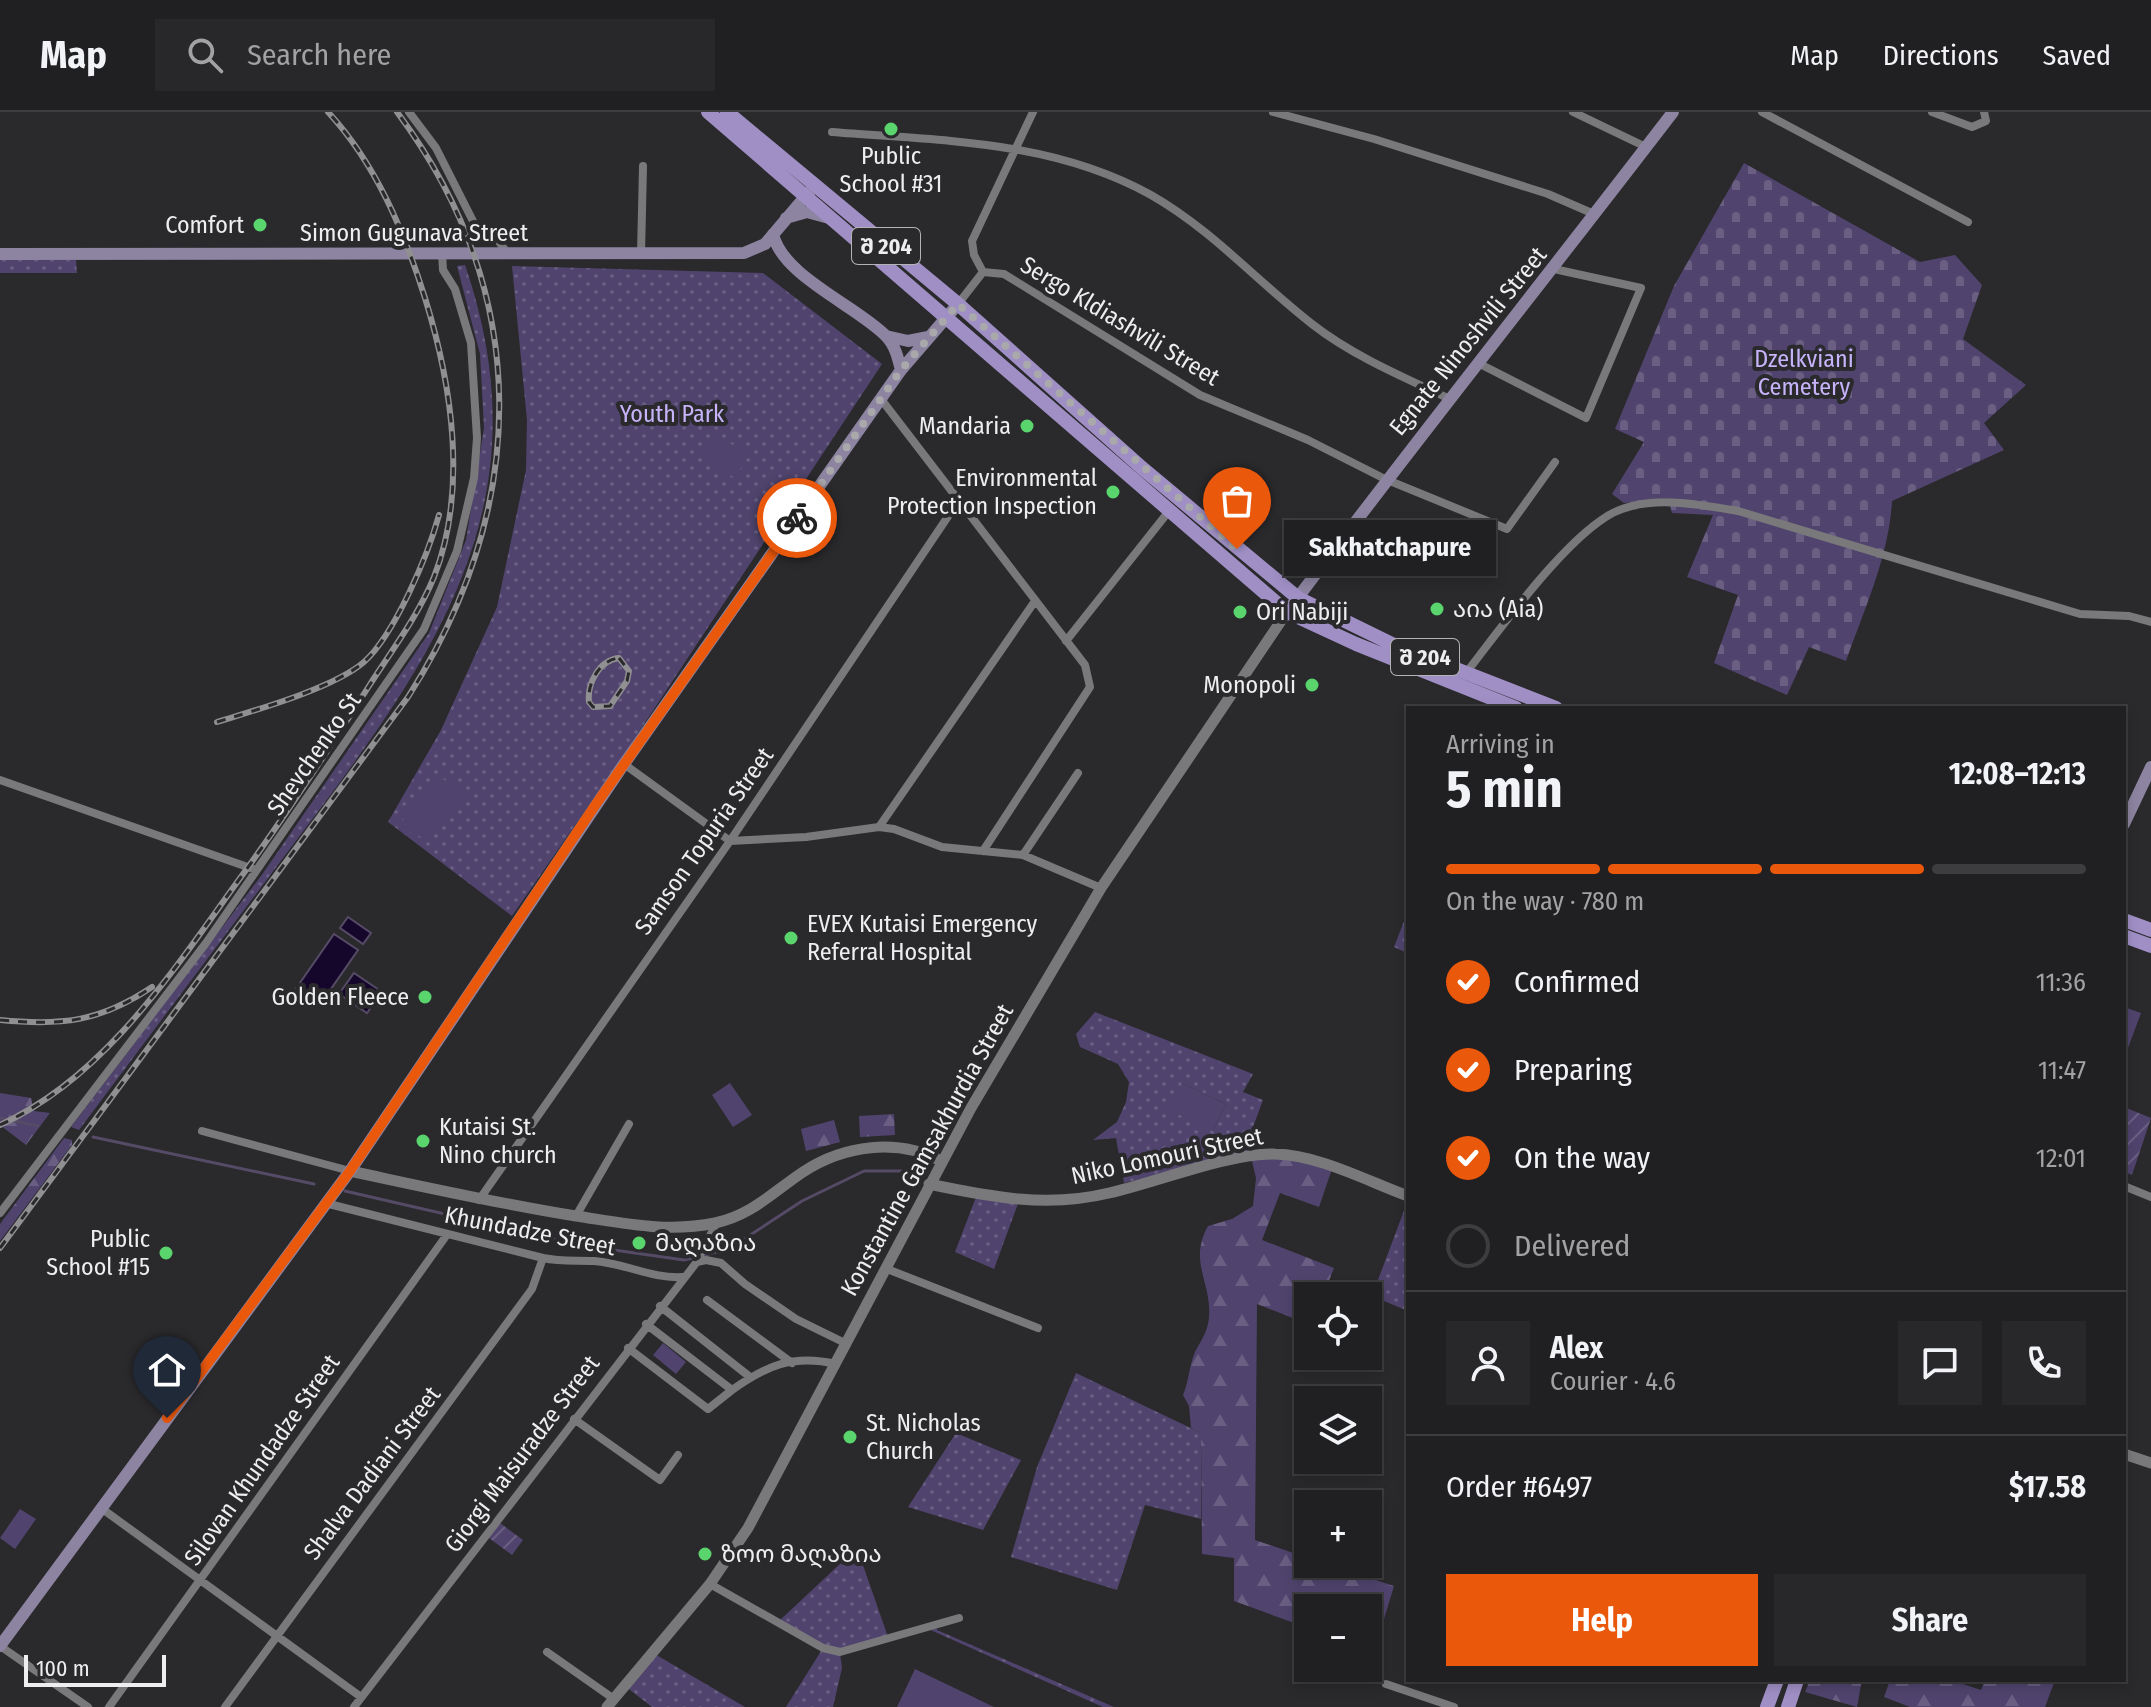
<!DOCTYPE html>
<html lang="en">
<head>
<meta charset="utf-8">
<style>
  :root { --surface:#201f21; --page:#28272a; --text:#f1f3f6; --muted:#a2a2a5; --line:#3d3d3f; --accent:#ea580c }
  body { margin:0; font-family:"Fira Sans Condensed","Noto Sans Georgian",sans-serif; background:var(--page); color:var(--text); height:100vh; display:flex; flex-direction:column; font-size:30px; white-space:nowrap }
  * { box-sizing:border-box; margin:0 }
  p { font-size:26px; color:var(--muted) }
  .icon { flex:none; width:44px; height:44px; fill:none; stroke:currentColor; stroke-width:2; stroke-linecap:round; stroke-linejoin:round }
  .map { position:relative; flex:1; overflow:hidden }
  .sheet { position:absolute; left:1406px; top:594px; width:720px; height:976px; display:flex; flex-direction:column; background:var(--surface); border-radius:0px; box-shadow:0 4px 12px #0003,0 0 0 2px var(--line) }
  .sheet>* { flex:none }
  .tools { position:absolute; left:1294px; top:1170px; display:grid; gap:16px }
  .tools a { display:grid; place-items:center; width:88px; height:88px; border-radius:0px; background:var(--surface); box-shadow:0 4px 12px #0003,0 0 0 2px var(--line); font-size:40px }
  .scale { position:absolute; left:24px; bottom:20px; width:142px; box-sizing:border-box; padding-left:8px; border:4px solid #eeedef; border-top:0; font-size:22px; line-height:28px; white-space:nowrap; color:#eeedef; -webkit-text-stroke:6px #2a292c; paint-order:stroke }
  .pin { position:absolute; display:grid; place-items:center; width:68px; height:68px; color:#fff; margin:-82px -34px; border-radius:50% 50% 50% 0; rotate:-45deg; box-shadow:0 0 8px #0007 }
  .pin .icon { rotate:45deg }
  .courier { position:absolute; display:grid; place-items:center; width:80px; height:80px; margin:-40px; border:6px solid #ea580c; border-radius:50%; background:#fff; color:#222; box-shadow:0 2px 10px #0007 }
  .bubble { position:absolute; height:56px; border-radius:0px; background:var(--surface); box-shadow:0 4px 12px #0003,0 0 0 2px var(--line); font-size:26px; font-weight:700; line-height:56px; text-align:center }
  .summary em { font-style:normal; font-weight:700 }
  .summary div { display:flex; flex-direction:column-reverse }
  .summary { display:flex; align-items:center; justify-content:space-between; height:136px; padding:0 40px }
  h1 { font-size:52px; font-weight:700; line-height:60px }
  .bar { display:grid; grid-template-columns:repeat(4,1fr); gap:12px 8px; align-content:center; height:96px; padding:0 40px }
  .bar i { height:10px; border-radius:6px; background:var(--line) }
  .bar .on { background:var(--accent) }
  .bar p { grid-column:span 4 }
  .line { display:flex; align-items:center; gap:20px; padding:0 40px; border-top:2px solid var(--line) }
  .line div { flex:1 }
  .round { display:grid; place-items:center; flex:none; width:84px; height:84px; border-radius:0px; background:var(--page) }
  ol { padding:0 40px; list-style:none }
  li { display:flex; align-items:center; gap:24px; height:88px }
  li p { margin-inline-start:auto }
  li .icon { padding:8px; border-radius:50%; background:var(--accent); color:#fff; stroke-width:4 }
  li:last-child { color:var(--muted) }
  li i { width:44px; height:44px; border:4px solid var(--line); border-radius:50% }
  .action { display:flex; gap:16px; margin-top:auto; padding:16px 40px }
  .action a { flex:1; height:92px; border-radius:0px; background:var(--accent); color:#fff; font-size:32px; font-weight:700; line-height:92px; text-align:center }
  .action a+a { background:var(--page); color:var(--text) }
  header { display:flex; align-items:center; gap:48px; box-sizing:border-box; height:112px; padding:0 40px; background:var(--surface); border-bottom:2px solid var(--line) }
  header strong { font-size:38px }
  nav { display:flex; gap:44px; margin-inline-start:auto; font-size:28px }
  .search { width:560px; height:72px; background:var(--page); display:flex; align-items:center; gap:20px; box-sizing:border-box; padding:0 28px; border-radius:0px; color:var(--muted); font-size:30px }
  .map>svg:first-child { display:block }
  .grass { fill:url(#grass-dots); fill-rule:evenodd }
  .forest { fill:url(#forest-firs) }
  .cemetery { fill:url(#cemetery-stones) }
  .garden { fill:url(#garden-furrows) }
  .pitch { fill:#50446e }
  .water { fill:#15062b; stroke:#564b66; stroke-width:2 }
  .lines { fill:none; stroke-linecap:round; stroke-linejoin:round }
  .stream { stroke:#564b66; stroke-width:3 }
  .minor { stroke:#79797b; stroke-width:8 }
  .tertiary { stroke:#79797b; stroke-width:11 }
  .secondary { stroke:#8c84a0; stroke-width:12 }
  .primary { stroke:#9f8fc5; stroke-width:14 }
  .rail-casing { stroke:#908f91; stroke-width:6 }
  .rail { stroke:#2a292c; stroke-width:3; stroke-dasharray:9; stroke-linecap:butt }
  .done { stroke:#a9a8ab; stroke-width:8; stroke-dasharray:0 14.4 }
  .route { stroke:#ea580c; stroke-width:10 }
  .poi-dot { fill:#5ad56e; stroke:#2a292c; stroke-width:3 }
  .labels { text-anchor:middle; stroke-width:8; stroke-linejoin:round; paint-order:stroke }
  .shield { fill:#2a292c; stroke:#b3b2b4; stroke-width:2 }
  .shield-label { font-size:22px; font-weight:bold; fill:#eeedef }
  .poi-label { font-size:24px; fill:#eeedef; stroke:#2a292c; text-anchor:start }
  .street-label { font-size:24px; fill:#eeedef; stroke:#2a292c }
  .park-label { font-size:24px; fill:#c6b3fa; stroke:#2a292c }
</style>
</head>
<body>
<header>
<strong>Map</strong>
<div class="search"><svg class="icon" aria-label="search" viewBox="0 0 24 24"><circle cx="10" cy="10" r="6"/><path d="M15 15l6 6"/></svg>Search here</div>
<nav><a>Map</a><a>Directions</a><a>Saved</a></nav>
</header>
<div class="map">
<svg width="2151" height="1595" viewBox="0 0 2151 1595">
  <defs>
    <pattern id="grass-dots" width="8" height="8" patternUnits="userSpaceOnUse" patternTransform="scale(2)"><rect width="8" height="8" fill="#50446e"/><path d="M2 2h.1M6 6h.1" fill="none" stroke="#6a5f83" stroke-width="1.8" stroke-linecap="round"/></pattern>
    <pattern id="forest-firs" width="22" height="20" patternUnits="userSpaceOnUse" patternTransform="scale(2)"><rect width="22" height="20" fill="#50446e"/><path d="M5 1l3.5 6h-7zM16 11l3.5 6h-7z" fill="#6a5f83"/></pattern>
    <pattern id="cemetery-stones" width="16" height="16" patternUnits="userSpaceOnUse" patternTransform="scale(2)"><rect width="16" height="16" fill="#50446e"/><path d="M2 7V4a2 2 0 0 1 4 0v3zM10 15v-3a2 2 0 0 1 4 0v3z" fill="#6a5f83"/></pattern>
    <pattern id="garden-furrows" width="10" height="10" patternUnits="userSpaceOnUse" patternTransform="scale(2)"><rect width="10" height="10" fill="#50446e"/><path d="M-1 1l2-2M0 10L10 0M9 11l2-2" fill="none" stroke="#6a5f83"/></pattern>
  </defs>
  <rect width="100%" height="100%" fill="#2a292c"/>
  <path class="grass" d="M 0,147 L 76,148 L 77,161 L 0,161 Z
    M 465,153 C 550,401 425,558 283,746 C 215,837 147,927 79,1018 L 71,1015 L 261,764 L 429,521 L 466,428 L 484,316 L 480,242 L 457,154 Z
    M 512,154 L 763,161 L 882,252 L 621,647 L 512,804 L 388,710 L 441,618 L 497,495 L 526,358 L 527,308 Z
    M 1408,799 L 1408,837 L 1407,841 L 1394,835 Z
    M 1095,900 L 1253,962 L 1243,980 L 1263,988 L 1249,1026 L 1250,1041 L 1124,1071 L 1116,1026 L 1093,1028 L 1117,1010 L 1126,990 L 1129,970 L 1118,952 L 1080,935 L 1076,922 ZM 1182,971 L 1226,992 L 1213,1019 Z
    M 978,1080 L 1020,1086 L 994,1157 L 955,1140 Z
    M 1408,1088 L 1408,1199 L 1372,1184 Z
    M 1076,1261 L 1201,1321 L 1201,1407 L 1145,1393 L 1117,1478 L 1011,1445 L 1037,1355 Z
    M 956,1321 L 1021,1348 L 983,1418 L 908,1395 Z
    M 857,1436 L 888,1525 L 840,1541 L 842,1556 L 833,1595 L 786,1595 L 823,1536 L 778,1510 Z
    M 937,1513 L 937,1518 L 1114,1595 L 1103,1595 L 926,1516 Z
    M 653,1541 L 745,1595 L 652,1595 L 625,1574 Z"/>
  <path class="forest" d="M 0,981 L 31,986 L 34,999 L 50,1001 L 26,1033 L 0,1013 Z
    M 894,1002 L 895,1023 L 860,1025 L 859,1004 Z
    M 834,1008 L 840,1030 L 806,1039 L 801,1017 Z
    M 64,1026 L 72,1028 L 72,1033 L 0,1129 L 0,1112 Z
    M 1250,1041 L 1333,1054 L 1319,1095 L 1280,1081 L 1262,1128 L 1334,1156 L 1323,1184 L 1308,1184 L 1308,1212 L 1257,1192 L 1255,1428 L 1308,1446 L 1308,1452 L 1326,1452 L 1394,1474 L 1374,1540 L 1368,1538 L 1368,1496 L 1308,1496 L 1308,1516 L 1234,1489 L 1234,1446 L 1202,1442 L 1201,1321 L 1191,1316 L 1189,1294 L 1183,1283 C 1189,1269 1189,1254 1195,1240 C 1201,1228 1207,1222 1209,1206 C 1212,1170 1188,1150 1208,1114 L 1232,1107 L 1253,1094 L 1256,1066 Z
    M 1810,1568 L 1862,1568 L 1857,1595 L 1805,1580 Z
    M 1890,1568 L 1951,1568 L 1981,1578 L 1985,1568 L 2055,1568 L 2045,1595 L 1910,1595 L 1884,1585 Z"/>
  <path class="cemetery" d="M 1744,51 L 1920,150 L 1955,143 L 1982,173 L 1963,227 L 2026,273 L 1984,311 L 2004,338 L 1892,389 C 1889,444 1864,498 1846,549 L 1809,535 L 1787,583 L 1714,551 L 1738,483 L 1687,465 L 1713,403 L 1672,401 L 1668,386 L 1624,391 L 1612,382 L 1644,330 L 1615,317 L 1674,174 Z"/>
  <path class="garden" d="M 2124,995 L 2151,1006 L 2132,1063 L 2124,1060 Z
    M 500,1411 L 523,1428 L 512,1443 L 489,1426 Z"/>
  <path class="pitch" d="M 714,321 L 749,343 L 735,366 L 699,344 Z
    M 438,663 L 464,683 L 427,730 L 401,710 Z
    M 2124,895 L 2141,901 L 2128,936 L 2124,934 Z
    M 730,971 L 752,1003 L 733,1015 L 712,983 Z
    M 1182,971 L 1226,992 L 1213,1019 L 1169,998 Z
    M 159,1226 L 176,1239 L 153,1272 L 135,1261 Z
    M 663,1231 L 686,1250 L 676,1262 L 653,1243 Z
    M 20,1397 L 36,1407 L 15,1437 L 0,1426 Z
    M 915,1557 L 994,1595 L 897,1595 Z"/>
  <path class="water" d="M 348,805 L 371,821 L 363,832 L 340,816 Z
    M 334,822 L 358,838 L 319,894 L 295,878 Z
    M 354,861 L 382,880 L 367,901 L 339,882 Z"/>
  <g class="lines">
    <path class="stream" d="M 0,1006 L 38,1014
      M 93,1025 L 314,1072
      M 345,1079 L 579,1133 L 684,1148 L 729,1137 L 802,1089 L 864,1059 L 927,1059"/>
    <path class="minor" d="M 409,0 L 436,36 L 478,119 L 497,127 L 508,142
      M 1273,0 L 1374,27 L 1548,82 L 1594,102
      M 1573,0 L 1646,35
      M 1762,0 L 1968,110
      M 1932,0 L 1972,15 L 1986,9 L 1984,0
      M 832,20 C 942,29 1052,28 1151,83 C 1211,117 1258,170 1312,212 C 1353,244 1403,265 1450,287
      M 641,142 L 643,54
      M 983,160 L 1004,162 L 1200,283 L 1308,328 L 1385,367 L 1507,417 L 1555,350
      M 983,160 L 974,143 L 972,129 L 1033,0
      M 958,192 L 983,160
      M 1478,251 L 1586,306 L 1641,176 L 1554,157
      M 881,287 L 1085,553 L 1090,575 L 983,739
      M 1066,529 L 1169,399
      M 1466,561 C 1498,520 1574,413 1622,397 C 1657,384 1703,393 1738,399 L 2080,502 L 2129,504 L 2151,510
      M 624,652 L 730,729 L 806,725 L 879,715 L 894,717 L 942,735 L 1023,743 L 1101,776
      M 0,668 L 256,758
      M 879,715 L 1035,489
      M 1023,743 L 1078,661
      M 202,1019 L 350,1059
      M 2124,1074 L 2151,1085
      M 479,1088 L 730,729 L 957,391
      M 325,1091 L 543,1146 C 561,1150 577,1148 594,1149 C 625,1151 651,1167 683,1165
      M 0,1101 L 206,831 L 424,517 L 457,439 L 474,366 L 477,326 L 471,231 L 455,177 L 443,158 L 442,141
      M 576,1104 L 629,1012
      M 697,1150 L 706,1148 L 721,1151 L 745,1172 L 796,1207 L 847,1232
      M 887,1157 L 1038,1216
      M 707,1188 L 792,1251
      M 660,1194 L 750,1265
      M 646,1212 L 732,1278 C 766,1254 792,1242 836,1252
      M 628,1236 L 708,1297 L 732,1278
      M 574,1307 L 660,1368 L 678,1343
      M 101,1396 L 361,1585
      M 710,1472 L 823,1536 L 840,1540 L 959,1506
      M 0,1534 L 88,1595
      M 547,1540 L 614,1587
      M 1386,1572 L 1454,1595
      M 109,1595 L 446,1124
      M 225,1595 L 532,1177 L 543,1146
      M 354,1595 L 696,1151 L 717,1110"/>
    <path class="tertiary" d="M 350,1059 C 425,1075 500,1092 576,1104 C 623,1111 667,1121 715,1111 C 752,1103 773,1080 803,1060 C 844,1033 898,1026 941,1049
      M 929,1072 C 990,1085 1048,1096 1109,1081 C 1154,1071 1232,1040 1275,1042 C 1319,1043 1367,1069 1408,1084
      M 2124,1342 L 2151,1351
      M 607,1595 L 710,1472 L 748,1416 L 971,996 L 1101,776 L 1287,500"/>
    <path class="secondary" d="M 786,106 L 807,100 L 829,106
      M 773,122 C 782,164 857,194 886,224 C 895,233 898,246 901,258
      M 0,142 L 744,141 L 765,132 L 810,79
      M 886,224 L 908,229 L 928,225
      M 1287,500 C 1414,331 1545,167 1673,0
      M 2124,712 L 2151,655
      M 0,1534 L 350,1059 L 624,652 L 901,258 L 958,192"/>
    <path class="primary" d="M 708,0 L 1287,500 L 1356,532 L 1516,596
      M 727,0 L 958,192 L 1142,356 L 1298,486 L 1392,532 L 1556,596
      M 2124,808 L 2151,818
      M 2124,824 L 2151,834
      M 1767,1595 L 1777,1568
      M 1788,1595 L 1797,1568"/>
    <defs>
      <path id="rail" d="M 619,546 L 629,559 L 627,569 L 610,594 L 593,595 L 589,590 C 587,572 599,548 619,546 Z
        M 217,610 C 256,598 334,576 364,550 C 395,522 428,443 439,403
        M 0,908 C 61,914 100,910 152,875
        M 0,1013 C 105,965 172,860 238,769 C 284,706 327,640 369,574 C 392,538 418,504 434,465 C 468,378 452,273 425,186 C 404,119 376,52 328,0
        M 0,1136 L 408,585 C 529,395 534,184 397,0"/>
    </defs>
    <use href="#rail" class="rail-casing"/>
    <use href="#rail" class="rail"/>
  </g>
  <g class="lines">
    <path class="done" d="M 797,406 L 901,258 L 958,192 L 1237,437"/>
    <path class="route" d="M 167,1306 L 350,1059 L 594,695 L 797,406"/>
  </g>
  <g class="poi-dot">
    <circle cx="891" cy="17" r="8"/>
    <circle cx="260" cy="113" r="8"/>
    <circle cx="1027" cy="314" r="8"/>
    <circle cx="1113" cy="380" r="8"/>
    <circle cx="1437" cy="497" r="8"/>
    <circle cx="1240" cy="500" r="8"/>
    <circle cx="1312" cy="573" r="8"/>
    <circle cx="791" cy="826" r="8"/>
    <circle cx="425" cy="885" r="8"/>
    <circle cx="423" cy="1029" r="8"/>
    <circle cx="639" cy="1131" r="8"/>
    <circle cx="166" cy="1141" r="8"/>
    <circle cx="850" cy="1325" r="8"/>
    <circle cx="705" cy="1442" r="8"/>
  </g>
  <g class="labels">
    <g class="shield">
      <rect x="852" y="116" width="68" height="36" rx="6"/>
      <rect x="1391" y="527" width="68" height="36" rx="6"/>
    </g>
    <g class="shield-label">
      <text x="886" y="142">შ 204</text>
      <text x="1425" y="553">შ 204</text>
    </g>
    <g class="poi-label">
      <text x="891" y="52" text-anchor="middle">Public<tspan x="891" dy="28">School #31</tspan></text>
      <text x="244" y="121" text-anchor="end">Comfort</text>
      <text x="1011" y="322" text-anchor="end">Mandaria</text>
      <text x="1097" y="374" text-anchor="end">Environmental<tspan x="1097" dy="28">Protection Inspection</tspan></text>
      <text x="1453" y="505">აია (Aia)</text>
      <text x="1256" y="508">Ori Nabiji</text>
      <text x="1296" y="581" text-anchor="end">Monopoli</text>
      <text x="807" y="820">EVEX Kutaisi Emergency<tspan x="807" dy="28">Referral Hospital</tspan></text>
      <text x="409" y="893" text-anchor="end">Golden Fleece</text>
      <text x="439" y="1023">Kutaisi St.<tspan x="439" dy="28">Nino church</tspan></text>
      <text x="150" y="1135" text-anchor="end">Public<tspan x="150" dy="28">School #15</tspan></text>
      <text x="655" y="1139">მაღაზია</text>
      <text x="866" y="1319">St. Nicholas<tspan x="866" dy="28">Church</tspan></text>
      <text x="721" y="1450">ზოო მაღაზია</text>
    </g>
    <g class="street-label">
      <text x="414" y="129">Simon Gugunava Street</text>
      <text transform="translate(1120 209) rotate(31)" y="8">Sergo Kldiashvili Street</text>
      <text transform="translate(1468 229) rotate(-51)" y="8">Egnate Ninoshvili Street</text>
      <text transform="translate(314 642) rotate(-55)" y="8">Shevchenko St</text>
      <text transform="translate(704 729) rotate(-55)" y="8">Samson Topuria Street</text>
      <text transform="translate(927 1038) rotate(-61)" y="8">Konstantine Gamsakhurdia Street</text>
      <text transform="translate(1167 1044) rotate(-12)" y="8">Niko Lomouri Street</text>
      <text transform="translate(530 1119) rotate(11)" y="8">Khundadze Street</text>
      <text transform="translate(522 1342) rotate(-53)" y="8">Giorgi Maisuradze Street</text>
      <text transform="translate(262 1348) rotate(-55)" y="8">Silovan Khundadze Street</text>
      <text transform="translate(372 1361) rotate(-53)" y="8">Shalva Dadiani Street</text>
    </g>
    <g class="park-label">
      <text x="1804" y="255">Dzelkviani<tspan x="1804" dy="28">Cemetery</tspan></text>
      <text x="672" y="310">Youth Park</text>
    </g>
  </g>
</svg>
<div class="tools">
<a><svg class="icon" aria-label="locate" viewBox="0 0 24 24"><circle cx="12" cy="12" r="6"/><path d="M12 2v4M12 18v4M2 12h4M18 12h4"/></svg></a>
<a><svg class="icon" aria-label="layers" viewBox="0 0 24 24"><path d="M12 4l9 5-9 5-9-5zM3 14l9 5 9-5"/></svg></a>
<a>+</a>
<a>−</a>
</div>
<div class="scale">100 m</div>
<div class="pin" style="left:1237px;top:437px;background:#ea580c"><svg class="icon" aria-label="bag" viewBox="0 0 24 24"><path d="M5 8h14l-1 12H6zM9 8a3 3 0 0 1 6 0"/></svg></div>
<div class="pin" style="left:167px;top:1306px;background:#1f2937"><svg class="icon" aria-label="home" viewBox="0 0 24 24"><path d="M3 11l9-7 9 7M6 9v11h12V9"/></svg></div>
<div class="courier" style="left:797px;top:406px"><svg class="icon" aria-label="bike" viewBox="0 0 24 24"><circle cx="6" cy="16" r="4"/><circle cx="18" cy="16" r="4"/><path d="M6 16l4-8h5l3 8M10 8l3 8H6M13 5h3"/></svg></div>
<div class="bubble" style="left:1284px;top:408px;width:212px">Sakhatchapure</div>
<section class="sheet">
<div class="summary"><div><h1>5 min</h1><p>Arriving in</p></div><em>12:08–12:13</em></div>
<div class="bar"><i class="on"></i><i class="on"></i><i class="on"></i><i></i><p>On the way · 780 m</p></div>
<ol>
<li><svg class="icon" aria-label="check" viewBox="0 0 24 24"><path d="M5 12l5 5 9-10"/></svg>Confirmed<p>11:36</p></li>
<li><svg class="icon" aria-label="check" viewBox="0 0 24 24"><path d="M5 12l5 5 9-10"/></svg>Preparing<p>11:47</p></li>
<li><svg class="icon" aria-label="check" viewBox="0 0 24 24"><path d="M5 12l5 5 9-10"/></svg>On the way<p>12:01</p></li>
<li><i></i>Delivered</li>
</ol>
<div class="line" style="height:144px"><a class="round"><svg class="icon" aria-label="person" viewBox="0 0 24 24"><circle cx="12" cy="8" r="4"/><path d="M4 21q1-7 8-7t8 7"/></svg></a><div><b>Alex</b><p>Courier · 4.6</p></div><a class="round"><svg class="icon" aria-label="chat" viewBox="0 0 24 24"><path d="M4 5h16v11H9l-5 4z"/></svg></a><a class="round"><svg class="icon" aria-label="phone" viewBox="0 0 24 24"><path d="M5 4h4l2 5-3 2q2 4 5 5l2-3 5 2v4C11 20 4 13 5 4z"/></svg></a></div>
<div class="line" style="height:104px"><div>Order #6497</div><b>$17.58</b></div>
<div class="action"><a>Help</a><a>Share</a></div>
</section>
</div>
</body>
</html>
